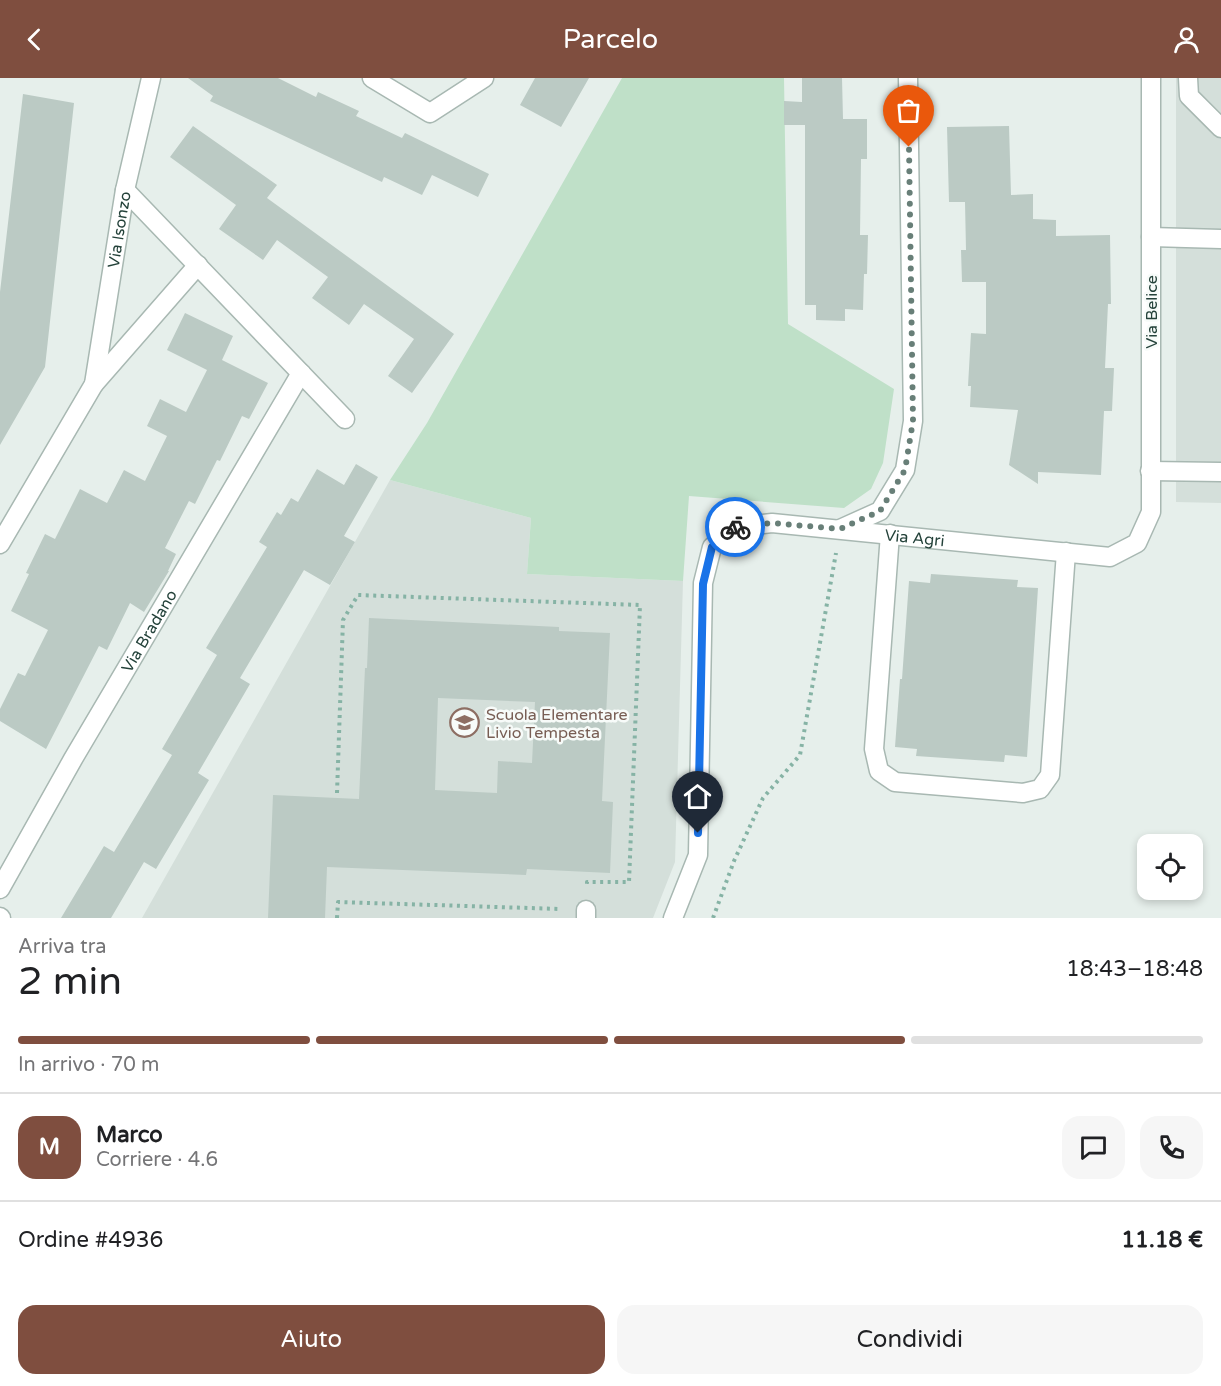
<!DOCTYPE html>
<html lang="it">
<head>
<meta charset="utf-8">
<style>
  :root { --surface:#fff; --page:#f6f6f6; --text:#202124; --muted:#757577; --line:#e0e0e0; --accent:#7f4e3f }
  body { margin:0; font-family:"Varela Round",sans-serif; background:var(--page); color:var(--text); height:100vh; display:flex; flex-direction:column; font-size:22px; white-space:nowrap }
  * { box-sizing:border-box; margin:0 }
  p { font-size:20px; color:var(--muted) }
  .icon { flex:none; width:33px; height:33px; fill:none; stroke:currentColor; stroke-width:2; stroke-linecap:round; stroke-linejoin:round }
  .map { position:relative; height:840px; overflow:hidden }
  .drawer { display:flex; flex-direction:column; background:var(--surface); flex:1 }
  .drawer>* { flex:none }
  .tools { position:absolute; left:1137px; top:756px; display:grid; gap:12px }
  .tools a { display:grid; place-items:center; width:66px; height:66px; border-radius:12px; background:var(--surface); box-shadow:0 3px 9px #0003; font-size:30px }
  .pin { position:absolute; display:grid; place-items:center; width:51px; height:51px; color:#fff; margin:-62px -26px; border-radius:50% 50% 50% 0; rotate:-45deg; box-shadow:0 0 6px #0007 }
  .pin .icon { rotate:45deg }
  .courier { position:absolute; display:grid; place-items:center; width:60px; height:60px; margin:-30px; border:4px solid #1a73e8; border-radius:50%; background:#fff; color:#222; box-shadow:0 2px 8px #0007 }
  .overview em { font-style:normal; font-weight:600 }
  .overview div { display:flex; flex-direction:column-reverse }
  .overview { display:flex; align-items:center; justify-content:space-between; height:102px; padding:0 18px }
  h1 { font-size:39px; font-weight:600; line-height:45px }
  .bar { display:grid; grid-template-columns:repeat(4,1fr); gap:9px 6px; align-content:center; height:72px; padding:0 18px }
  .bar i { height:8px; border-radius:4px; background:var(--line) }
  .bar .current { background:var(--accent) }
  .bar p { grid-column:span 4 }
  .line { display:flex; align-items:center; gap:15px; padding:0 18px; border-top:2px solid var(--line) }
  .line div { flex:1 }
  .round { display:grid; place-items:center; flex:none; width:63px; height:63px; border-radius:18px; background:var(--page) }
  .primary-button { display:flex; gap:12px; margin-top:auto; padding:12px 18px }
  .primary-button a { flex:1; height:69px; border-radius:18px; background:var(--accent); color:#fff; font-size:24px; font-weight:600; line-height:69px; text-align:center }
  .primary-button a+a { background:var(--page); color:var(--text) }
  header { display:flex; justify-content:space-between; align-items:center; height:78px; padding:0 18px; background:var(--accent); color:#fff; font-size:27px; font-weight:600 }
  .map>svg:first-child { display:block }
  .built { fill:#d4dfda }
  .green { fill:#bfe0c8 }
  .building { fill:#bbcac4; fill-rule:evenodd }
  .lines { fill:none; stroke-linecap:round; stroke-linejoin:round }
  .minor-casing { stroke:#a8b8b2; stroke-width:21 }
  .path { stroke:#86b3a5; stroke-width:4; stroke-dasharray:3 4.5; stroke-linecap:butt }
  .minor { stroke:#fff; stroke-width:18 }
  .done { stroke:#687f78; stroke-width:6; stroke-dasharray:0 10.8 }
  .route { stroke:#1a73e8; stroke-width:8 }
  .labels { text-anchor:middle; stroke-width:5; stroke-linejoin:round; paint-order:stroke }
  .street-label { font-size:16px; fill:#24423a; stroke:#f7fbf9 }
  .education-label { font-size:16px; fill:#785e54; stroke:#f7fbf9; text-anchor:start }
</style>
</head>
<body>
<header><svg class="icon" aria-label="back" viewBox="0 0 24 24"><path d="M15 5l-7 7 7 7"/></svg>Parcelo<svg class="icon" aria-label="person" viewBox="0 0 24 24"><circle cx="12" cy="8" r="4"/><path d="M4 21q1-7 8-7t8 7"/></svg></header>
<div class="map">
<svg width="1221" height="840" viewBox="0 0 1221 840">
  <rect width="100%" height="100%" fill="#e6efeb"/>
  <path class="built" d="M 1176,0 L 1221,0 L 1221,425 L 1176,424 Z
    M 390,402 L 531,440 L 527,496 L 683,503 L 675,784 L 653,840 L 142,840 Z"/>
  <path class="green" d="M 622,0 L 784,0 L 788,246 L 894,311 L 883,385 L 871,411 L 844,430 L 689,418 L 683,503 L 527,496 L 531,440 L 390,402 L 427,345 Z"/>
  <path class="building" d="M 188,0 L 278,0 L 316,19 L 318,14 L 359,33 L 356,38 L 402,60 L 405,55 L 489,96 L 478,119 L 432,97 L 422,117 L 384,99 L 382,104 L 210,23 L 213,18 Z
    M 535,0 L 589,0 L 561,49 L 520,27 Z
    M 802,0 L 842,0 L 843,41 L 867,41 L 867,81 L 861,81 L 860,157 L 868,157 L 867,196 L 864,196 L 863,232 L 845,231 L 845,243 L 816,242 L 816,227 L 805,227 L 805,47 L 784,47 L 784,23 L 802,24 Z
    M 23,16 L 74,25 L 45,289 L 0,367 L 0,214 Z
    M 193,48 L 277,107 L 267,120 L 454,256 L 412,315 L 388,298 L 414,261 L 364,226 L 349,247 L 312,220 L 328,199 L 277,162 L 263,182 L 219,151 L 236,127 L 170,79 Z
    M 1009,48 L 1011,117 L 1033,116 L 1033,141 L 1056,142 L 1056,158 L 1110,157 L 1111,226 L 1108,226 L 1105,290 L 1114,290 L 1112,333 L 1104,333 L 1101,397 L 1038,394 L 1038,406 L 1009,387 L 1018,332 L 970,329 L 971,308 L 968,308 L 971,255 L 986,256 L 986,204 L 962,204 L 961,172 L 966,172 L 965,124 L 949,124 L 947,49 Z
    M 185,235 L 233,258 L 222,282 L 268,305 L 249,341 L 242,338 L 220,383 L 217,382 L 195,426 L 189,423 L 165,470 L 176,476 L 168,493 L 169,493 L 144,534 L 130,525 L 107,572 L 99,568 L 46,671 L 0,643 L 0,631 L 18,595 L 25,598 L 48,552 L 11,533 L 29,496 L 26,495 L 45,456 L 55,461 L 80,411 L 107,425 L 124,392 L 145,403 L 167,358 L 147,348 L 160,321 L 186,334 L 207,292 L 167,272 Z
    M 356,386 L 378,399 L 344,458 L 355,464 L 330,507 L 304,492 L 240,600 L 250,606 L 198,695 L 209,702 L 156,791 L 144,784 L 111,840 L 61,840 L 104,768 L 114,774 L 172,677 L 162,671 L 217,577 L 206,570 L 267,469 L 259,464 L 277,434 L 281,437 L 291,420 L 298,424 L 317,391 L 344,407 Z
    M 931,496 L 1018,502 L 1017,509 L 1038,510 L 1027,679 L 1005,677 L 1004,684 L 916,678 L 917,671 L 895,669 L 900,601 L 902,601 L 909,503 L 930,505 Z
    M 369,540 L 559,549 L 559,553 L 610,555 L 602,723 L 613,724 L 610,795 L 527,791 L 526,797 L 327,789 L 325,840 L 268,840 L 273,717 L 359,721 L 365,590 L 367,590 ZM 438,620 L 535,624 L 532,685 L 498,683 L 497,715 L 435,712 Z"/>
  <g class="lines">
    <defs>
      <g id="minor">
        <path d="M 372,0 L 430,35 L 484,0"/>
        <path d="M 1188,0 L 1189,18 L 1221,50"/>
        <path d="M 125,112 L 345,341"/>
        <path d="M 1151,159 L 1221,161"/>
        <path d="M 94,306 L 198,187"/>
        <path d="M 1150,393 L 1221,394"/>
        <path d="M 840,451 L 880,433 L 905,392 L 913,343 L 908,0"/>
        <path d="M 890,456 L 874,671 L 879,693 L 895,704 L 1023,715 L 1040,711 L 1050,697 L 1066,474"/>
        <path id="s1" d="M 0,466 L 94,306 L 125,112 L 151,0"/>
        <path id="s2" d="M 0,811 L 73,681 L 301,295"/>
        <path d="M 0,839 L 1,840"/>
        <path d="M 586,840 L 586,832"/>
        <path id="s3" d="M 673,840 L 698,777 L 703,505 L 712,469 L 735,449 L 772,445 L 1110,479 L 1137,465 L 1151,434 L 1151,0"/>
      </g>
    </defs>
    <use href="#minor" class="minor-casing"/>
    <path class="path" d="M 337,715 L 343,542 L 358,517 L 640,527 L 629,804 L 587,804 L 587,808
      M 337,840 L 338,824 L 561,831
      M 713,840 L 734,783 L 763,720 L 800,677 L 836,475"/>
    <use href="#minor" class="minor"/>
  </g>
  <g class="lines">
    <path class="done" d="M 735,449 L 772,445 L 840,451 L 880,433 L 905,392 L 913,343 L 909,69"/>
    <path class="route" d="M 698,755 L 703,506 L 712,469 L 735,449"/>
  </g>
  <defs>
    <symbol id="school-ring" viewBox="-11 -11 22 22"><circle r="9.5" fill="#f7fbf9" stroke="#8d6e63" stroke-width="1.5"/><path d="M0-5L7-2L0 1L-7-2ZM-4 1L0 2.5L4 1V4Q0 6-4 4Z" fill="#8d6e63"/></symbol>
  </defs>
  <g fill-rule="evenodd">
    <use href="#school-ring" x="448" y="628" width="33" height="33"/>
  </g>
  <g class="labels">
    <g class="street-label">
      <text dy="6" stroke="none"><textPath href="#s1" startOffset="342">Via Isonzo</textPath></text>
      <text transform="translate(1151 234) rotate(-90)" y="6">Via Belice</text>
      <text dy="6" stroke="none"><textPath href="#s3" startOffset="588">Via Agri</textPath></text>
      <text dy="6" stroke="none"><textPath href="#s2" startOffset="298">Via Bradano</textPath></text>
    </g>
    <g class="education-label">
      <text x="486" y="642">Scuola Elementare<tspan x="486" dy="18">Livio Tempesta</tspan></text>
    </g>
  </g>
</svg>
<div class="tools">
<a><svg class="icon" aria-label="locate" viewBox="0 0 24 24"><circle cx="12" cy="12" r="6"/><path d="M12 2v4M12 18v4M2 12h4M18 12h4"/></svg></a>
</div>
<div class="pin" style="left:909px;top:69px;background:#ea580c"><svg class="icon" aria-label="bag" viewBox="0 0 24 24"><path d="M5 8h14l-1 12H6zM9 8a3 3 0 0 1 6 0"/></svg></div>
<div class="pin" style="left:698px;top:755px;background:#1f2937"><svg class="icon" aria-label="home" viewBox="0 0 24 24"><path d="M3 11l9-7 9 7M6 9v11h12V9"/></svg></div>
<div class="courier" style="left:735px;top:449px"><svg class="icon" aria-label="bike" viewBox="0 0 24 24"><circle cx="6" cy="16" r="4"/><circle cx="18" cy="16" r="4"/><path d="M6 16l4-8h5l3 8M10 8l3 8H6M13 5h3"/></svg></div>
</div>
<section class="drawer">
<div class="overview"><div><h1>2 min</h1><p>Arriva tra</p></div><em>18:43–18:48</em></div>
<div class="bar"><i class="current"></i><i class="current"></i><i class="current"></i><i></i><p>In arrivo · 70 m</p></div>
<div class="line" style="height:108px"><b class="round" style="background:var(--accent);color:#fff">M</b><div><b>Marco</b><p>Corriere · 4.6</p></div><a class="round"><svg class="icon" aria-label="chat" viewBox="0 0 24 24"><path d="M4 5h16v11H9l-5 4z"/></svg></a><a class="round"><svg class="icon" aria-label="phone" viewBox="0 0 24 24"><path d="M5 4h4l2 5-3 2q2 4 5 5l2-3 5 2v4C11 20 4 13 5 4z"/></svg></a></div>
<div class="line" style="height:78px"><div>Ordine #4936</div><b>11.18 €</b></div>
<div class="primary-button"><a>Aiuto</a><a>Condividi</a></div>
</section>
</body>
</html>
